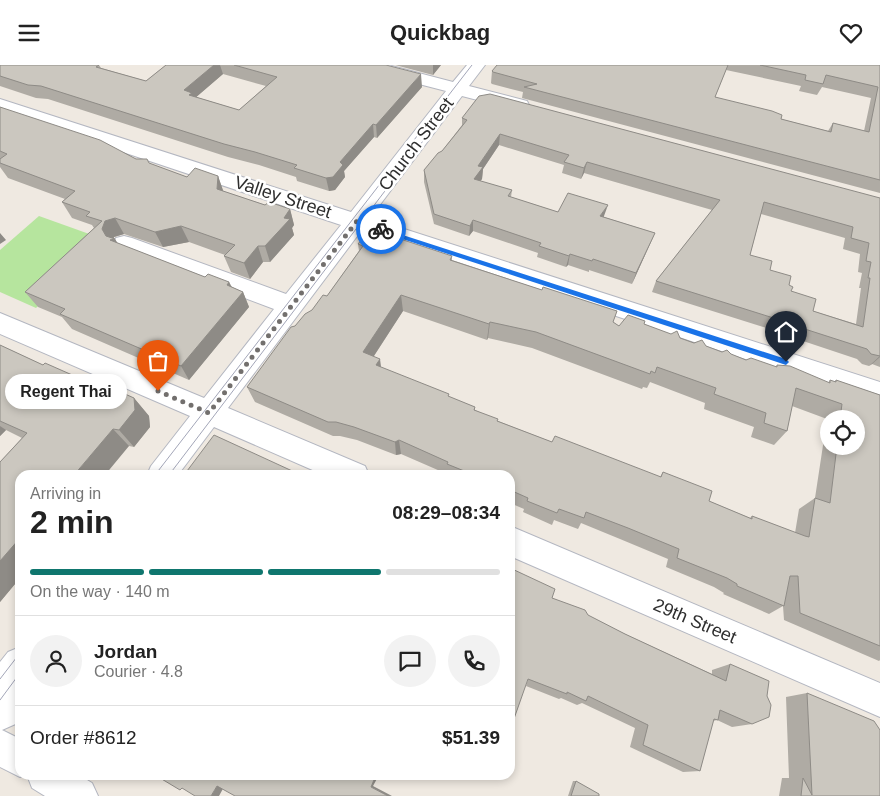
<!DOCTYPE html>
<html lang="en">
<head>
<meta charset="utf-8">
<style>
  :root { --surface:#fff; --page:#f2f2f2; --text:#222; --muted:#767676; --line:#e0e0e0; --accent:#0f766e }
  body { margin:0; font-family:Helvetica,sans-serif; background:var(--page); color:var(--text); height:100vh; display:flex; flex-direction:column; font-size:19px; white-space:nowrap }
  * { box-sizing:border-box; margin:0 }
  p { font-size:16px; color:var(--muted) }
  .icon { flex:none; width:28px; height:28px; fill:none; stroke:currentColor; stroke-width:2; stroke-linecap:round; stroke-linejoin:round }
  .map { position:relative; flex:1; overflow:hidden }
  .panel { position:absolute; left:15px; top:405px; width:500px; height:310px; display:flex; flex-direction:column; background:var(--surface); border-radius:15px; box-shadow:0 2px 8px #0003 }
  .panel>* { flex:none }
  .buttons { position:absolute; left:820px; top:345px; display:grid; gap:10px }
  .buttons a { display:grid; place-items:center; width:45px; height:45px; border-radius:50%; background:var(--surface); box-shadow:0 2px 8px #0003; font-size:25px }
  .pin { position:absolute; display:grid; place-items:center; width:42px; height:42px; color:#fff; margin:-51px -21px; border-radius:50% 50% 50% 0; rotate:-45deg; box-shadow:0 0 5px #0007 }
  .pin .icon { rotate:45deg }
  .courier { position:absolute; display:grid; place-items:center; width:50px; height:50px; margin:-25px; border:4px solid #1a73e8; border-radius:50%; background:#fff; color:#222; box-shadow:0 1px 6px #0007 }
  .bubble { position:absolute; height:35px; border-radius:18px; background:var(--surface); box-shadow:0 2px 8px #0003; font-size:16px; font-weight:700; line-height:35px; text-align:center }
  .headline em { font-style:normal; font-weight:700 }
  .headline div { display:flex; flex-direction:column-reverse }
  .headline { display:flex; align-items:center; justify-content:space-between; height:85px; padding:0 15px }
  h1 { font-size:32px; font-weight:700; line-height:38px }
  .bar { display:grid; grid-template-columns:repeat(4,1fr); gap:8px 5px; align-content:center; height:60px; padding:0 15px }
  .bar i { height:6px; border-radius:4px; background:var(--line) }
  .bar .selected { background:var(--accent) }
  .bar p { grid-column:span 4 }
  .line { display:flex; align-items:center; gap:12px; padding:0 15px; border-top:1px solid var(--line) }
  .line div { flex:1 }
  .round { display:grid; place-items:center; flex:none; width:52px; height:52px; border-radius:26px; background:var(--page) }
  header { display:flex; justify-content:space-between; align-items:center; height:65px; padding:0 15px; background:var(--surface); font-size:22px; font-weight:700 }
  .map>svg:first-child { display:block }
  .green { fill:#b6e59e }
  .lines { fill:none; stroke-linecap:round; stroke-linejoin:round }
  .minor-casing { stroke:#b4b7c1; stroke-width:2 }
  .minor { fill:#fff; fill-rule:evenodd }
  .tram { stroke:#a3a6b8; stroke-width:1 }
  .wall { fill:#afaba4; fill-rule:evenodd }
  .shaded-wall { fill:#8e8b86 }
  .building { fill:#cbc7bf; stroke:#8e8b86; fill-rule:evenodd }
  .route { fill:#1a73e8 }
  .done { stroke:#726f6d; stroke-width:5; stroke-dasharray:0 9 }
  .labels { text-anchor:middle; stroke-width:5; stroke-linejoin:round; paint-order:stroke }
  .street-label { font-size:18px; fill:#2e2e2e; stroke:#fff }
</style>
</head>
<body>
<header><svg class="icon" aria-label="menu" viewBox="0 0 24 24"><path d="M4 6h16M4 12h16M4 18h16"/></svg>Quickbag<svg class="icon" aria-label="heart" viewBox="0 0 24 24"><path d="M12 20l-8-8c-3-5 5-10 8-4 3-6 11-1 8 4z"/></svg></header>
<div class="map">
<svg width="880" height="731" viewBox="0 0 880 731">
  <rect width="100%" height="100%" fill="#efe9e1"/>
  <path class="green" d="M 39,151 L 106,175 L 36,243 L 0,227 L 0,185 Z"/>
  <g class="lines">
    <defs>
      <path id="minor" d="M 358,0 L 388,0 L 453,17 L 467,0 L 485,0 L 469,21 L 527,36 L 529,40 L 527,44 L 520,46 L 462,31 L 370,153 L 880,317 L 880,339 L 361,166 L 228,343 L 365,401 L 369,410 L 324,410 L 214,362 L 178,410 L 147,410 L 151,401 L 190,351 L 0,269 L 0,248 L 204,333 L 274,244 L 116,185 L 113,179 L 116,173 L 124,171 L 132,173 L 286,229 L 341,160 L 0,46 L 0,34 L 351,147 L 446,26 L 361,4 Z
        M 510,461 L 880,618 L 880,652 L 510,491 Z
        M 20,582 L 20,657 L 2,665 L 20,674 L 20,710 L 25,710 L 20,712 L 0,702 L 0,597 L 8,587 Z
        M 27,710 L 79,710 L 92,718 L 98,731 L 45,731 L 32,723 Z"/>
    </defs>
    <use href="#minor" class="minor-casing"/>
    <use href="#minor" class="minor"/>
    <path class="tram" d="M 155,410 L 472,0
      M 169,410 L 426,72
      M 0,614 L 20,588
      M 0,635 L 20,608"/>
  </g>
  <path class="wall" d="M 0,0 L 99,0 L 101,3 L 146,16 L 166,0 L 386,0 L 422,22 L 377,73 L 374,72 L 344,106 L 345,112 L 335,125 L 329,126 L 297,116 L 296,112 L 259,100 L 228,92 L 48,34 L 36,33 L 0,21 ZM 223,9 L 266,21 L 239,45 L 196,32 Z
    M 395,0 L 441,0 L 433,10 Z
    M 497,0 L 880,0 L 880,128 L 522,33 L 523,27 L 492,19 L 491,18 L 492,6 ZM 726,5 L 801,21 L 799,26 L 817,30 L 822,22 L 871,33 L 864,66 L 833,58 L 828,66 L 781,54 L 715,32 Z
    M 0,42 L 136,94 L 187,112 L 218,111 L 223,126 L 265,140 L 290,144 L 294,160 L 292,163 L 294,170 L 270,197 L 263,197 L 250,214 L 231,207 L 224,191 L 225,190 L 189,177 L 163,182 L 124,169 L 114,172 L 114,174 L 115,174 L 117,178 L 205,212 L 229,217 L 232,222 L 243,227 L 249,242 L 189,315 L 72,264 L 62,252 L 38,242 L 25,227 L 94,163 L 92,160 L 72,153 L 62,137 L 65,134 L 8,113 L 0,102 Z
    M 462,53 L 880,133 L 880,302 L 872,299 L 869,301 L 862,299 L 857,294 L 776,267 L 776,266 L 652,227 L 656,216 L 712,145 L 584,108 L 581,114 L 562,108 L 564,100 L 499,80 L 483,104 L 482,114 L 480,116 L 512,125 L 511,132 L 558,147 L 604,151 L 604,152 L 655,168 L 632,219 L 589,205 L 589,207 L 568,200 L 566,202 L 537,192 L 538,188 L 473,166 L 469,171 L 434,159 L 424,117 L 424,105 L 442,86 L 462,60 ZM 761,149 L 845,173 L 843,184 L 860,189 L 858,207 L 862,208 L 859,223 L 861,223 L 856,259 L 813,246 L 791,226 L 789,220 L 750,190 Z
    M 358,179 L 452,191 L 452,195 L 542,225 L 617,246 L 613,257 L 619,261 L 644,259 L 680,273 L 746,295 L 776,302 L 777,300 L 828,318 L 830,315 L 834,317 L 836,315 L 880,330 L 880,595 L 879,596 L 784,555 L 783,541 L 769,549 L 723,529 L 724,528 L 714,522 L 666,502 L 668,494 L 620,474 L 581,458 L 578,464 L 554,455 L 552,460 L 523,447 L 524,444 L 510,438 L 510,410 L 447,410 L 447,409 L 401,389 L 396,390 L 357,375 L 340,371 L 333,371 L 255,337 L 247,322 L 295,261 L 327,231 L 359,186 ZM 403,246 L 487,275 L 488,273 L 532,283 L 642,324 L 643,322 L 647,323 L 650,317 L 705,338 L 704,344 L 754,362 L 751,372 L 774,380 L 787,366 L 792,341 L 827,354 L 815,433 L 799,444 L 795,468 L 752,451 L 750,453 L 709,436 L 663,407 L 660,412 L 552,377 L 498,356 L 475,345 L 475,342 L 449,332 L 381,303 L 374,291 ZM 829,354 L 856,354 L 856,381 L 829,381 Z
    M 0,280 L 43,300 L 95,320 L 134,333 L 149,351 L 150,362 L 134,382 L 129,381 L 20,410 L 20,513 L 0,537 L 0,397 L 22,373 L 6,365 L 0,371 Z
    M 552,533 L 625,569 L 712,609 L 712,605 L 730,599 L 752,659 L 732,662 L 717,655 L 713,656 L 700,706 L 683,707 L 630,682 L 635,663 L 582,638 L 577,640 L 561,633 L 559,634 L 526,621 Z
    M 807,628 L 880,731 L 779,731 L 782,713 L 789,713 L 786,632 Z
    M 573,716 L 576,716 L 599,731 L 568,731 Z"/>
  <path class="shaded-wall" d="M 214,0 L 220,0 L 223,9 L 194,34 L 184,25 Z
    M 433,0 L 441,0 L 433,10 Z
    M 421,9 L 422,22 L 377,73 L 376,60 Z
    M 373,59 L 374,72 L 344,106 L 345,112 L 335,125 L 329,126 L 326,113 Z
    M 500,69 L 499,80 L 483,104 L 482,114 L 474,125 L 474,114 L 478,101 Z
    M 587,97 L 584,108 L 581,114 L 584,103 Z
    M 218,111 L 224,128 L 217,124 Z
    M 608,140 L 604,151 L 597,162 L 600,151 Z
    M 290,144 L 294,160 L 292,163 L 294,170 L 270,197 L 265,181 Z
    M 115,153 L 124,169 L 114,172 L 113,175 L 115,174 L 125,190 L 111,180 L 102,164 L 105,156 Z
    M 473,155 L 473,166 L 469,171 L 470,161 Z
    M 181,161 L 189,177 L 163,182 L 155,167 Z
    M 0,168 L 6,175 L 0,179 Z
    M 655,168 L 650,179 L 632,219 L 636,208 Z
    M 258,181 L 263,197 L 250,214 L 244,198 Z
    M 570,189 L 568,200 L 566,202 L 569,191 Z
    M 229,217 L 236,232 L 227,220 Z
    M 243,227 L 249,242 L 189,315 L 181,301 Z
    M 401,230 L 403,246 L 366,303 L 363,287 Z
    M 490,257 L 488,273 L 487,275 L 489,259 Z
    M 880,291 L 880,292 L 872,299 L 869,301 Z
    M 380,294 L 382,309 L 376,300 Z
    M 134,333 L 149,351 L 150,362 L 134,382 L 119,365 Z
    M 0,361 L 6,365 L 0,371 Z
    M 113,364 L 129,381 L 105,410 L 74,410 Z
    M 399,375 L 401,389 L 396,390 L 395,377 Z
    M 20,473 L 20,513 L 0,537 L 0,496 Z
    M 376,710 L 379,710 L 373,721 L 392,731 L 388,731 L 371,722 Z
    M 225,720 L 219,731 L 211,731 L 217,721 Z"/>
  <path class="building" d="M 0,0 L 99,0 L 96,2 L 146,16 L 166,0 L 214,0 L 184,25 L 192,28 L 189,30 L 239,45 L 277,12 L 234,0 L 386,0 L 421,9 L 376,60 L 373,59 L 340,97 L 343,100 L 333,112 L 326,113 L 294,103 L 297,100 L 255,87 L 224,79 L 41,21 L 28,20 L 0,11 Z
    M 497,0 L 728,0 L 715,32 L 772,46 L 782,50 L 781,54 L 831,67 L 833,58 L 869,67 L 878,22 L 826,10 L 823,19 L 805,15 L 806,10 L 760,0 L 880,0 L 880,115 L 524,22 L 537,19 L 493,7 L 492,6 Z
    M 490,29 L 880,133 L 880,291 L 871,289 L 867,284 L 783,257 L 783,256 L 656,216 L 720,135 L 587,97 L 584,103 L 564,97 L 569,90 L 500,69 L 478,101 L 483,102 L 474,114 L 512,125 L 508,131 L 558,147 L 568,128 L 608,140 L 600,151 L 655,168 L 636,208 L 593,194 L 592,196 L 570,189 L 569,191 L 539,181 L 541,178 L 473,155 L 470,161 L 434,149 L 424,105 L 438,88 L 442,86 L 467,55 L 462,53 L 479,31 ZM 764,137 L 853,162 L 851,173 L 869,178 L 866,196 L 871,197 L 868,213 L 870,213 L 863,262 L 813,246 L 816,234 L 791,226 L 793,222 L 789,220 L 791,211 L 770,205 L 772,196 L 750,190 Z
    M 0,42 L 100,75 L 136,94 L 147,94 L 149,98 L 187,112 L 195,103 L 218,111 L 217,124 L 265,140 L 269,137 L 290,144 L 284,153 L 290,154 L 265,181 L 258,181 L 244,198 L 224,191 L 235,180 L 181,161 L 155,167 L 115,153 L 105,156 L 102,164 L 106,171 L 115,174 L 110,175 L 205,212 L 208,209 L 229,217 L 227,220 L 243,227 L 181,301 L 60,249 L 65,244 L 25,227 L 102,156 L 86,151 L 90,147 L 62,137 L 75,126 L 0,98 L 0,94 L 7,89 L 0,86 Z
    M 370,164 L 452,191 L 450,195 L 542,225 L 543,222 L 617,246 L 613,257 L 619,261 L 628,250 L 645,256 L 644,259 L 671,269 L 677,266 L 680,273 L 694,278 L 702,275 L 706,281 L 722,287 L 727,285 L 731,289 L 746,295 L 751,293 L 777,302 L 777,300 L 790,301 L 830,318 L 830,315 L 836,317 L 836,315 L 880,330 L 880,581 L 800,548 L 798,511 L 790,511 L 784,541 L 737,521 L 737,519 L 727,513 L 677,493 L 679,484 L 628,463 L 586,447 L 584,453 L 559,444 L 557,448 L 527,436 L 528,433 L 510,425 L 510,410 L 474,410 L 447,399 L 448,397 L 399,375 L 395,377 L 354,362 L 336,357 L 328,357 L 247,322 L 291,262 L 295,261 L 305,249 L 312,245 L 323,230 L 327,231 L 363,181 L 358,179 ZM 401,230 L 489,259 L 490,257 L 536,267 L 650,309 L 651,306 L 655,308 L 657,302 L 716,323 L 714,329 L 766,348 L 764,358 L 787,366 L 796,323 L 842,339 L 840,354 L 856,354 L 856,381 L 837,381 L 830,438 L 815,433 L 809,472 L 805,471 L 752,451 L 752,454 L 709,436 L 712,426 L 663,407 L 661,412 L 555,371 L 552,377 L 497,356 L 498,354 L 474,345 L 475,342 L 448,331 L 449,329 L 376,300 L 380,294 L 363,287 Z
    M 0,280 L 43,300 L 45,298 L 95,320 L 98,317 L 134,333 L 135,345 L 119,365 L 113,364 L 74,410 L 20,410 L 20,473 L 0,496 L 0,397 L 27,368 L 0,356 Z
    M 214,370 L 301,410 L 184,410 Z
    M 510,503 L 555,524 L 552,533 L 585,545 L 588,550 L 625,569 L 726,616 L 730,599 L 769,616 L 767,631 L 771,640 L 769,652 L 752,659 L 720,645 L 718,655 L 714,654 L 700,706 L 643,680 L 648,660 L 588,631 L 586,636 L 567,627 L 567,629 L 528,614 L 510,665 Z
    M 807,628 L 874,656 L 880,665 L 880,731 L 801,731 L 803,713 L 812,730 Z
    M 155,710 L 376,710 L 371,722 L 388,731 L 235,731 L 217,721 L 211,731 L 195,731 L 182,723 L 180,725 Z
    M 576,716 L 599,729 L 599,731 L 571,731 Z"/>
  <path class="route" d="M 378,162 L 786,294 L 789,297 L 786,300 L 378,166 Z"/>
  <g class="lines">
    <path class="done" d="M 158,326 L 209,348 L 357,156 L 381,164"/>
  </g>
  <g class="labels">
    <g class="street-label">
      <text transform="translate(416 79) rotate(-53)" y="6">Church Street</text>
      <text transform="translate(283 132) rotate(18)" y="6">Valley Street</text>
      <text transform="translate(695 556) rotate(23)" y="6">29th Street</text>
    </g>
  </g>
</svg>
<div class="buttons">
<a><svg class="icon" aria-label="locate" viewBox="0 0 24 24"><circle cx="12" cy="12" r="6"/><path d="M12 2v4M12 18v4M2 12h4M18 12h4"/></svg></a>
</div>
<div class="pin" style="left:158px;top:326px;background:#ea580c"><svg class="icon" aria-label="bag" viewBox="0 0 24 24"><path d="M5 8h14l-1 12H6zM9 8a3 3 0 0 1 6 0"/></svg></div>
<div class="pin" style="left:786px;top:297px;background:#1f2937"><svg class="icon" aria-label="home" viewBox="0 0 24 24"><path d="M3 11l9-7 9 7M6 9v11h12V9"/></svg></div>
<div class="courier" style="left:381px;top:164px"><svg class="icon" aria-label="bike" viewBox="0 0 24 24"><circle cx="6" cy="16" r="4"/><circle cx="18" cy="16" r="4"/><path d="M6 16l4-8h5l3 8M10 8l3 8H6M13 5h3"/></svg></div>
<div class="bubble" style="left:5px;top:309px;width:122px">Regent Thai</div>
<section class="panel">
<div class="headline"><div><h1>2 min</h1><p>Arriving in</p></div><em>08:29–08:34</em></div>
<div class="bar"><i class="selected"></i><i class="selected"></i><i class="selected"></i><i></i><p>On the way · 140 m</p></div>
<div class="line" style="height:90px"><a class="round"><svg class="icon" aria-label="person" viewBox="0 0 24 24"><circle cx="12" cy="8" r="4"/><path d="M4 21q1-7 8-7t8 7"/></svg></a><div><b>Jordan</b><p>Courier · 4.8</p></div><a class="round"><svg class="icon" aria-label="chat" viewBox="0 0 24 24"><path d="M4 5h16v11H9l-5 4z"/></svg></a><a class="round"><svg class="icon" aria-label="phone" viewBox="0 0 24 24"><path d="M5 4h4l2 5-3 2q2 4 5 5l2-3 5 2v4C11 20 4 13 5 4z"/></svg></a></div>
<div class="line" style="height:65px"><div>Order #8612</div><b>$51.39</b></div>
</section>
</div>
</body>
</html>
